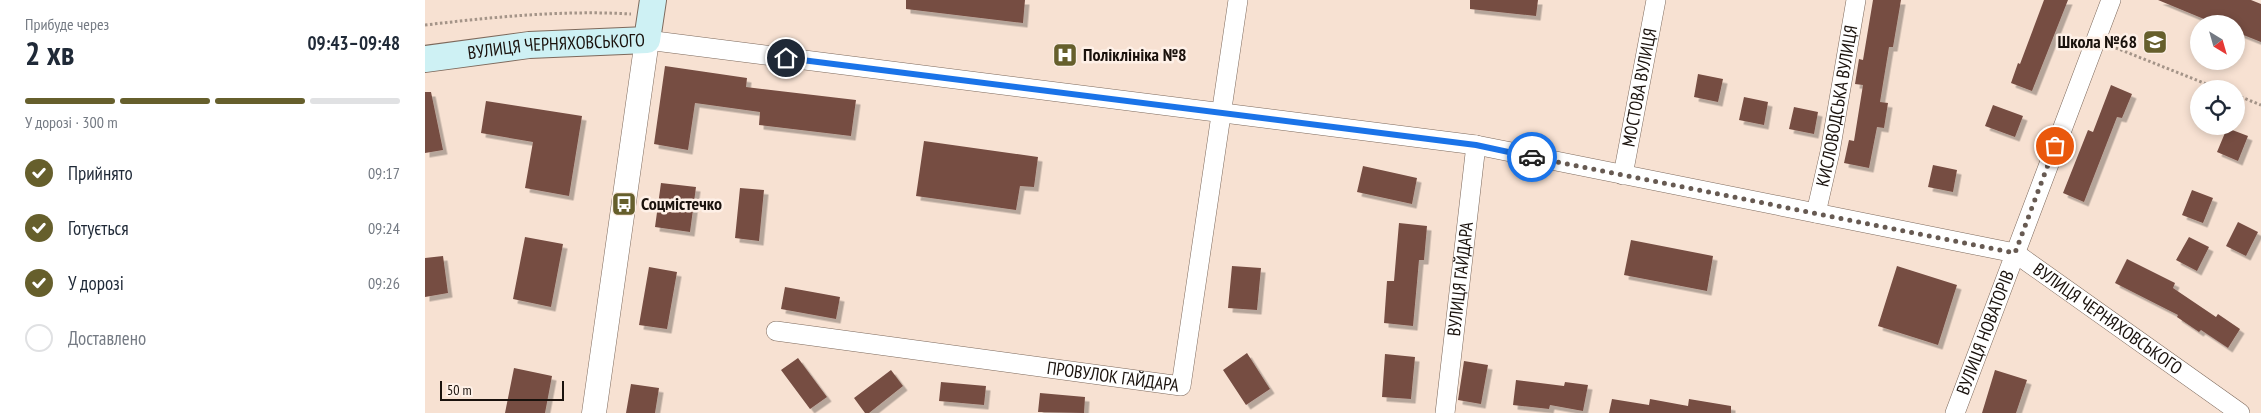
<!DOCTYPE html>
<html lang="uk">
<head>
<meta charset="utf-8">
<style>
  :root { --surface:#fff; --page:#f6f6f7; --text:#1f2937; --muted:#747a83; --line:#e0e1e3; --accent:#665f2c }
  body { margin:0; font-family:"PT Sans Narrow",sans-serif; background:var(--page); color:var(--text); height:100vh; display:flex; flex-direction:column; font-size:19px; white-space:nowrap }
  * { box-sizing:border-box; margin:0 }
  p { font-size:16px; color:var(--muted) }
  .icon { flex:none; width:28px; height:28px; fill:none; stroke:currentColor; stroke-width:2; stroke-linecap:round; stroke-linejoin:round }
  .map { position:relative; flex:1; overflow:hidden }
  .side { display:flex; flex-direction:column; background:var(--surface); width:425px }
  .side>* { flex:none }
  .needle { width:32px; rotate:143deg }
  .controls { position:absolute; left:1765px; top:15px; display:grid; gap:10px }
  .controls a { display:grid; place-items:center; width:55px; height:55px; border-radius:50%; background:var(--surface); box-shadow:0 2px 8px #0003; font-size:25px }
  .scale { position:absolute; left:15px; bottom:12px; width:124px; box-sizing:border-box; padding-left:5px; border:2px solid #1a120d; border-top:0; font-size:14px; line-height:18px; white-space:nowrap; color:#1a120d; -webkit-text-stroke:4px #fef0e7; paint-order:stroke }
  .pin { position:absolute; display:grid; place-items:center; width:42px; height:42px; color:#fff; margin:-21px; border:2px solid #fff; border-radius:50%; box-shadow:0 1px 5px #0007 }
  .courier { position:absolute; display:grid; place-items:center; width:50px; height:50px; margin:-25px; border:4px solid #1a73e8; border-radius:50%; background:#fff; color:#222; box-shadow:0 1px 6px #0007 }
  .summary em { font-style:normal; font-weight:800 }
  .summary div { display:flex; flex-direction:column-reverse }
  .summary { display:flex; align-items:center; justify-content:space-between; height:85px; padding:0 25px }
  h1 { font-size:32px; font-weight:800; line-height:38px }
  .bar { display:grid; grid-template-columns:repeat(4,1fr); gap:8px 5px; align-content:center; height:60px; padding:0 25px }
  .bar i { height:6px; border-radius:4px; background:var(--line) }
  .bar .on { background:var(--accent) }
  .bar p { grid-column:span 4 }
  ol { padding:0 25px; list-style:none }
  li { display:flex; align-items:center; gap:15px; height:55px }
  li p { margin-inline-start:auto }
  li .icon { padding:5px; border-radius:50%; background:var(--accent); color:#fff; stroke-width:4 }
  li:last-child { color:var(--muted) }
  li i { width:28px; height:28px; border:2px solid var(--line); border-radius:50% }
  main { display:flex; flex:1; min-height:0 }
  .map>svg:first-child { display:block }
  .building { fill:#764d43; filter:url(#shadow) }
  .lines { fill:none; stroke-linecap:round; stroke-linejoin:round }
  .minor-casing { stroke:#7d695c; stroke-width:20 }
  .tertiary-casing { stroke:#7d695c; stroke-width:25 }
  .secondary-casing { stroke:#7d695c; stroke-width:28 }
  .path { stroke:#a49488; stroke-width:3; stroke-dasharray:2.5 2.5; stroke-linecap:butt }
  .minor { stroke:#fff; stroke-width:19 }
  .tertiary { stroke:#fff; stroke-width:24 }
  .secondary { stroke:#cef1f4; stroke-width:26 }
  .done { stroke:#675a52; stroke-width:5; stroke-dasharray:0 9 }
  .route { stroke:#1a73e8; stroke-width:6 }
  .labels { text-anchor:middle; stroke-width:5; stroke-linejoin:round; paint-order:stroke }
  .poi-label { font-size:18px; font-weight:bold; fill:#1a120d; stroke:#fef0e7; text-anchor:start }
  .street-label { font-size:18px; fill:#1a120d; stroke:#fef0e7 }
</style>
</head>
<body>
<main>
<section class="side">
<div class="summary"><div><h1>2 хв</h1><p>Прибуде через</p></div><em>09:43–09:48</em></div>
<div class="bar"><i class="on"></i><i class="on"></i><i class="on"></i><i></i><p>У дорозі · 300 m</p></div>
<ol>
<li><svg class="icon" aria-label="check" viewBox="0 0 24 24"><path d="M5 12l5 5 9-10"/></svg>Прийнято<p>09:17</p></li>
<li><svg class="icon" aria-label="check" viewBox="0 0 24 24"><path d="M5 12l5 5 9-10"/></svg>Готується<p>09:24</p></li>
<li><svg class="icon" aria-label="check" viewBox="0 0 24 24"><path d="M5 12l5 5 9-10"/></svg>У дорозі<p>09:26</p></li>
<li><i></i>Доставлено</li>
</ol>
</section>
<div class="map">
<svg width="1836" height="413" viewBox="0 0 1836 413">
  <defs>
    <filter id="shadow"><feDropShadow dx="4.5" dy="4.5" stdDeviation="0" flood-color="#0004"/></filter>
  </defs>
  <rect width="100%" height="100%" fill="#f7e1d2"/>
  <path class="building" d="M 481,0 L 600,0 L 598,23 L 481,9 Z
    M 1045,0 L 1113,0 L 1111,16 L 1045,9 Z
    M 1448,0 L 1476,0 L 1468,47 L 1464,47 L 1455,102 L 1463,103 L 1459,128 L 1452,127 L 1444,168 L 1419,163 L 1424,140 L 1429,141 L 1438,85 L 1430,84 L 1434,59 L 1438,60 Z
    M 1619,0 L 1643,0 L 1607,91 L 1586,83 L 1593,63 L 1595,64 Z
    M 1733,0 L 1826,0 L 1836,4 L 1836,42 L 1811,32 L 1811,24 L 1791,24 Z
    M 240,66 L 322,78 L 321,87 L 431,100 L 426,136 L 334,125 L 335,112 L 270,103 L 263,150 L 229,144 Z
    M 1273,74 L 1298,79 L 1293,102 L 1269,97 Z
    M 1686,85 L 1707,94 L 1697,118 L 1692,117 L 1659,202 L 1638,193 L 1663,130 L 1668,132 Z
    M 0,92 L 6,92 L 18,150 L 0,153 Z
    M 1319,97 L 1343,102 L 1339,125 L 1314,120 Z
    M 61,101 L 157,116 L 144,196 L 100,188 L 108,142 L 56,133 Z
    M 1568,105 L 1598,116 L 1590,137 L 1560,126 Z
    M 1369,107 L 1393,112 L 1389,134 L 1364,129 Z
    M 1802,128 L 1823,136 L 1813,161 L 1792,152 Z
    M 499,141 L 613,157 L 609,187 L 595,186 L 591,210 L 491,196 Z
    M 1508,165 L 1532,170 L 1528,192 L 1503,187 Z
    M 938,166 L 992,178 L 987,204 L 932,192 Z
    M 236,183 L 271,187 L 265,232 L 230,227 Z
    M 315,188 L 339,190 L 334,241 L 310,238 Z
    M 1767,190 L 1788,198 L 1778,223 L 1757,215 Z
    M 1813,222 L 1833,232 L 1821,256 L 1801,246 Z
    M 974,223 L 1002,226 L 999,260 L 994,260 L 988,326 L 959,323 L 962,281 L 969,281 Z
    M 100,237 L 138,244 L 126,307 L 88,299 Z
    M 1764,237 L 1784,247 L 1772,271 L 1751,260 Z
    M 1206,240 L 1288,256 L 1282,291 L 1199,275 Z
    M 18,256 L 23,293 L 0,297 L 0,258 Z
    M 1702,259 L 1750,283 L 1748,288 L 1791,317 L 1793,314 L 1815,329 L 1803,348 L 1776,330 L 1774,332 L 1752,317 L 1753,315 L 1690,283 Z
    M 807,266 L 836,268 L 832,310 L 803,308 Z
    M 1472,266 L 1532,285 L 1513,345 L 1453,326 Z
    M 224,267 L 252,272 L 242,329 L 214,325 Z
    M 360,287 L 415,297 L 411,319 L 356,309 Z
    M 822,353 L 845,389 L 821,405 L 798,370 Z
    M 960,354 L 990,357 L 986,399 L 957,397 Z
    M 373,358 L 402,397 L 385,409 L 356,370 Z
    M 1039,361 L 1063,365 L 1056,404 L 1033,400 Z
    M 89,368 L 127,376 L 120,413 L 80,413 Z
    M 466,370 L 478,386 L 444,413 L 440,413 L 429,398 Z
    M 1570,370 L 1602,380 L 1591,413 L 1557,413 Z
    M 1091,380 L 1139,386 L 1140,382 L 1163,385 L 1158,411 L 1125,405 L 1124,409 L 1088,405 Z
    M 516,382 L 561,386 L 559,405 L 514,401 Z
    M 206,384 L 234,388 L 230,413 L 201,413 Z
    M 615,393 L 660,397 L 659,413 L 613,412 Z
    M 1187,399 L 1224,405 L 1225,399 L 1263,406 L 1264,399 L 1306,406 L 1306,413 L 1184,413 Z"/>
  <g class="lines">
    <defs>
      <g id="minor">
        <path id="s1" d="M 222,40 L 1051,145 L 1590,253 L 1815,413"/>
        <path id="s2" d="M 1198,175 L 1231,0"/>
        <path id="s3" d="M 1391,213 L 1405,152 L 1431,0"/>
        <path id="s4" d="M 351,331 L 756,386 L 813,0"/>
        <path id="s5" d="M 1020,413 L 1051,145"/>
        <path id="s6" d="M 1530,413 L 1686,0"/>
      </g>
      <path id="tertiary" d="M 169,413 L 222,40"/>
      <g id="secondary">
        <path id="s7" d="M 0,59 L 104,45 L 222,40 L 228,0"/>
      </g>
    </defs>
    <use href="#minor" class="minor-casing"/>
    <use href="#tertiary" class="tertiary-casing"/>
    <use href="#secondary" class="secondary-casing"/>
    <path class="path" d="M 0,25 C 69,17 137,10 206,14
      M 1686,46 L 1794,89
      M 1811,95 L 1836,105"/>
    <use href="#minor" class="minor"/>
    <use href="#tertiary" class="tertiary"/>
    <use href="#secondary" class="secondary"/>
  </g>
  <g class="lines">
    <path class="done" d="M 1107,157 L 1590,253 L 1630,146"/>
    <path class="route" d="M 361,58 L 1051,145 L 1107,157"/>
  </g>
  <defs>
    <symbol id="school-square" viewBox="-11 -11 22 22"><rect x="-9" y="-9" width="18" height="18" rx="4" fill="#665f2c" stroke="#fef0e7"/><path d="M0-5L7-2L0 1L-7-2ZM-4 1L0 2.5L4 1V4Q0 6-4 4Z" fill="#fff"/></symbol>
    <symbol id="hospital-square" viewBox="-11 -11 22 22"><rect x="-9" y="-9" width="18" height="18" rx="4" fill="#665f2c" stroke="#fef0e7"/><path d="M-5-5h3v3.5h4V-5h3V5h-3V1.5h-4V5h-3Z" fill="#fff"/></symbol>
    <symbol id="bus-square" viewBox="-11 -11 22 22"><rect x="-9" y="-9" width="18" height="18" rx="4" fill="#665f2c" stroke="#fef0e7"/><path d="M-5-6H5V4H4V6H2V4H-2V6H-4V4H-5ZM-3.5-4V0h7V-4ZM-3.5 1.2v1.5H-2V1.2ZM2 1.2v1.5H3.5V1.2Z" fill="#fff"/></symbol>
  </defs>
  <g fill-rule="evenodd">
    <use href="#school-square" x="1716" y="28" width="28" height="28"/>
    <use href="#hospital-square" x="626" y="41" width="28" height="28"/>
    <use href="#bus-square" x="185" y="190" width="28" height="28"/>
  </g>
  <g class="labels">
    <g class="poi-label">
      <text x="1712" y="48" text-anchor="end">Школа №68</text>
      <text x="658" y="61">Поліклініка №8</text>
      <text x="216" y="210">Соцмістечко</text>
    </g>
    <g class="street-label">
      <text dy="6" stroke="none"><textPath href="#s7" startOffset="132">ВУЛИЦЯ ЧЕРНЯХОВСЬКОГО</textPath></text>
      <text dy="6" stroke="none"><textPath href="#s2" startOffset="89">МОСТОВА ВУЛИЦЯ</textPath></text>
      <text dy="6" stroke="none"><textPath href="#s3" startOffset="109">КИСЛОВОДСЬКА ВУЛИЦЯ</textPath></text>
      <text dy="6" stroke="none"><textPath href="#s5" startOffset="135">ВУЛИЦЯ ГАЙДАРА</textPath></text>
      <text dy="6" stroke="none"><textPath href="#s1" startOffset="1499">ВУЛИЦЯ ЧЕРНЯХОВСЬКОГО</textPath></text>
      <text dy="6" stroke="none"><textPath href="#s6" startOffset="86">ВУЛИЦЯ НОВАТОРІВ</textPath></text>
      <text dy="6" stroke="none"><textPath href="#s4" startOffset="340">ПРОВУЛОК ГАЙДАРА</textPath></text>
    </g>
  </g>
</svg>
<div class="controls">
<a><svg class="needle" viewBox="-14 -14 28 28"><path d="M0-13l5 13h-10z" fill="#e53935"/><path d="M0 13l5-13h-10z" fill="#747a83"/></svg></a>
<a><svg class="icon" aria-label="locate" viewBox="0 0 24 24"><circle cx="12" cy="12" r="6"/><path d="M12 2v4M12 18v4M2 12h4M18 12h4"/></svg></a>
</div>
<div class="scale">50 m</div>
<div class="pin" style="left:1630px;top:146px;background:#ea580c"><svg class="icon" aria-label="bag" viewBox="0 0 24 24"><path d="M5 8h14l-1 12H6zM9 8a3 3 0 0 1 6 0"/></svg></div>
<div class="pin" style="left:361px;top:58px;background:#1f2937"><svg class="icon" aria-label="home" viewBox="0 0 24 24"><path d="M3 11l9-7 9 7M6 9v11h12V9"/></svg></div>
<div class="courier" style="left:1107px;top:157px"><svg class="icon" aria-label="car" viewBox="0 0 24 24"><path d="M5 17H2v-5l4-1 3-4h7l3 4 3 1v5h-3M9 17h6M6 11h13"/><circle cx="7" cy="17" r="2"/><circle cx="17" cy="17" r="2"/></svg></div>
</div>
</main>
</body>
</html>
